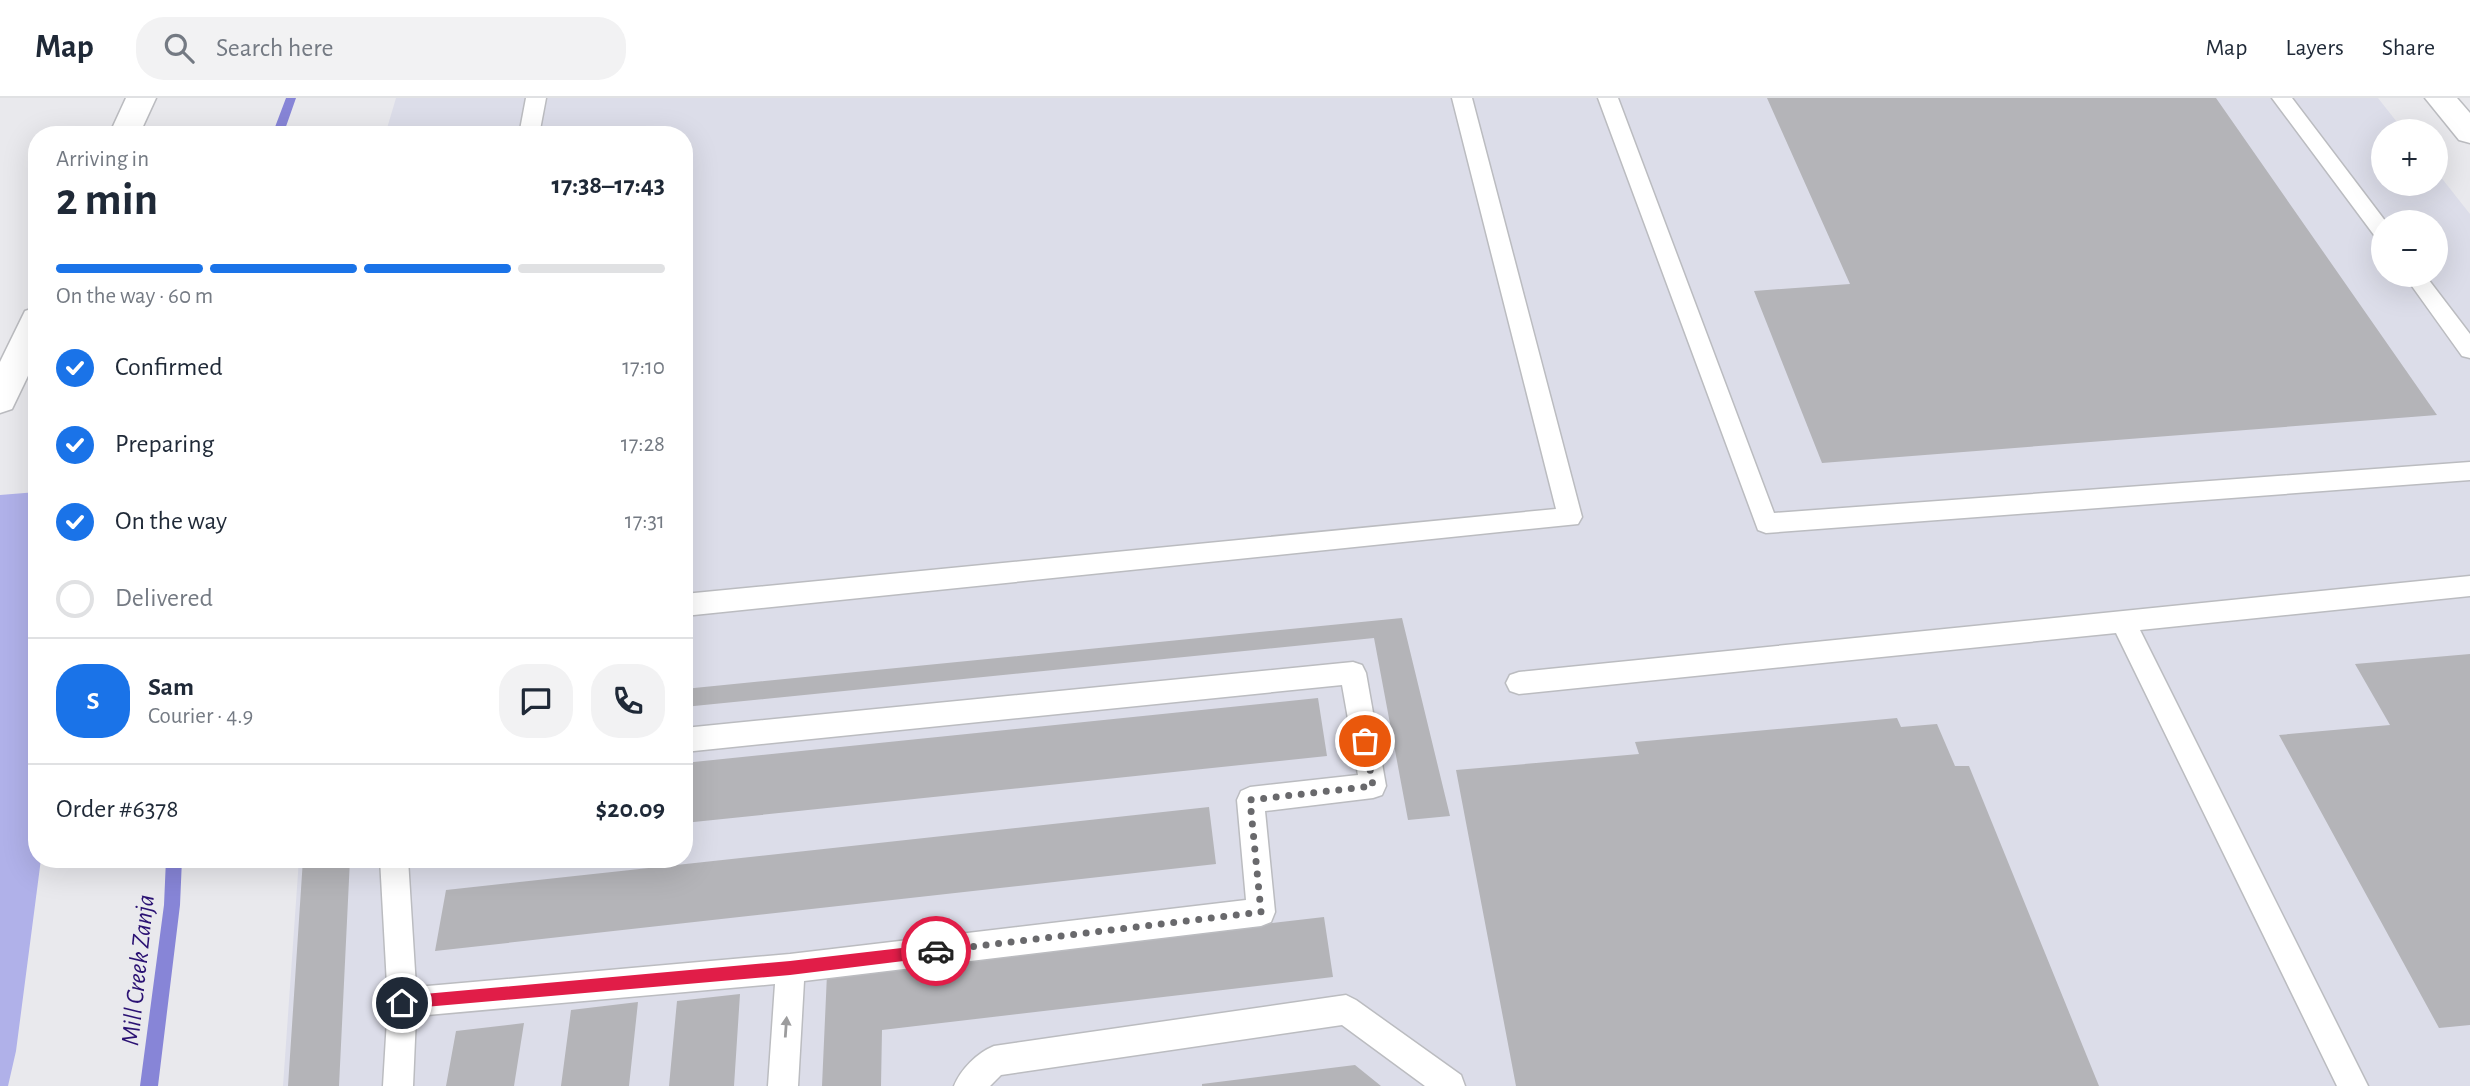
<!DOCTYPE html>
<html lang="en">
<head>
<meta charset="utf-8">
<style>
  :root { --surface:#fff; --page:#f2f2f3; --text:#1f2937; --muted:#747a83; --line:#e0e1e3; --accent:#1a73e8 }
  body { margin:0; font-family:"Alegreya Sans",sans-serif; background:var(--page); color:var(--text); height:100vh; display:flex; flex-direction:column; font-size:26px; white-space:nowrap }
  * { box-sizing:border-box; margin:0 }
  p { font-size:23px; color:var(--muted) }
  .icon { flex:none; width:38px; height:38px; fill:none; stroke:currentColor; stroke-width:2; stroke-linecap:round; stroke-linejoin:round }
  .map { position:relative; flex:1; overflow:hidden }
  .panel { position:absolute; left:28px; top:28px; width:665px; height:742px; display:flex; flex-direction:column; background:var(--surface); border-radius:28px; box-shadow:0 7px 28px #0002 }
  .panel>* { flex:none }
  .fabs { position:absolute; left:2371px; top:21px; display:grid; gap:14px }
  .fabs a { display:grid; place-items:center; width:77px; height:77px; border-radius:50%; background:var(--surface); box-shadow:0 7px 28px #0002; font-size:35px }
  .pin { position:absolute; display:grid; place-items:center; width:60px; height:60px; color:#fff; margin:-30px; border:4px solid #fff; border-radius:50%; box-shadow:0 2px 7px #0007 }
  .courier { position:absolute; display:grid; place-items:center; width:70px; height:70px; margin:-35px; border:5px solid #e11d48; border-radius:50%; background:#fff; color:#222; box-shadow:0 2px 9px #0007 }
  .overview em { font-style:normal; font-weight:700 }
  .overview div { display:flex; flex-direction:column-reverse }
  .overview { display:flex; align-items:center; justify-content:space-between; height:119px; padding:0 28px }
  h1 { font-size:46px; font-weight:700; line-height:52px }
  .bar { display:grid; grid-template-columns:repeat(4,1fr); gap:10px 7px; align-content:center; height:84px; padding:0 28px }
  .bar i { height:9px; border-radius:5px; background:var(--line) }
  .bar .on { background:var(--accent) }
  .bar p { grid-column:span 4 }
  .line { display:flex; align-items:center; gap:18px; padding:0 28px; border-top:2px solid var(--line) }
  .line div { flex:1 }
  .round { display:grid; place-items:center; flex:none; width:74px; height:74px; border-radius:28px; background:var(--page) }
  ol { padding:0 28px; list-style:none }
  li { display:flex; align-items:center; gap:21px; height:77px }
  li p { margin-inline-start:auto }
  li .icon { padding:7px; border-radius:50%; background:var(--accent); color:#fff; stroke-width:4 }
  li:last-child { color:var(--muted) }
  li i { width:38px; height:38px; border:4px solid var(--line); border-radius:50% }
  header { display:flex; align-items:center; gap:42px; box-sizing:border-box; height:98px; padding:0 35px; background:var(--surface); border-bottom:2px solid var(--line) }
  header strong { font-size:33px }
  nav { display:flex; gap:38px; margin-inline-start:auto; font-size:24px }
  .search { width:490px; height:63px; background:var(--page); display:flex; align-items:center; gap:18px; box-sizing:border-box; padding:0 24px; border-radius:28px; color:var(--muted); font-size:26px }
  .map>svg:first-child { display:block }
  .built { fill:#dcdde9; fill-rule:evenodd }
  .green { fill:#b0b1e9 }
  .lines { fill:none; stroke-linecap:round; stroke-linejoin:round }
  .stream { fill:#8785d7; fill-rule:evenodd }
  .building { fill:#b4b4b8 }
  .lane-casing { stroke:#bbbcc0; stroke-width:3 }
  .street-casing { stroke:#bbbcc0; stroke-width:3 }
  .secondary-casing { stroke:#bbbcc0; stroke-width:3 }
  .lane { fill:#fff; fill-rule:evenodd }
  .street { fill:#fff; fill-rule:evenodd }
  .secondary { fill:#fff; fill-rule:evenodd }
  .oneway { fill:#9c9c9d }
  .route { fill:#e11d48 }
  .done { stroke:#69696c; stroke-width:7; stroke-dasharray:0 12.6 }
  .labels { text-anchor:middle; stroke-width:6; stroke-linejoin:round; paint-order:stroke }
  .water-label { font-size:26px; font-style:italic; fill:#2a1173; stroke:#e9e9ed }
</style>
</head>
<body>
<header>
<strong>Map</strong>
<div class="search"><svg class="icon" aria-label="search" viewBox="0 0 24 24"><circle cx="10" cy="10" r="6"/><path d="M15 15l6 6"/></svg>Search here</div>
<nav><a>Map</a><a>Layers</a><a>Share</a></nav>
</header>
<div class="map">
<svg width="2470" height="988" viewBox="0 0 2470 988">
  <rect width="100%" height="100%" fill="#e9e9ed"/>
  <path class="built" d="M 396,0 L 2378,0 L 2404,33 L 2384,33 L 2384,86 L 2436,86 L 2436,73 L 2470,116 L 2470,988 L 283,988 L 299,761 L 684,761 L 684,37 L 385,37 ZM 2384,124 L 2436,124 L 2436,177 L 2384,177 Z"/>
  <path class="green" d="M 37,394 L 37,761 L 41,761 L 16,953 L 8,988 L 0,988 L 0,397 Z"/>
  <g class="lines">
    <path class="stream" d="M 286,0 L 296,0 L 283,37 L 272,37 Z
      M 166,761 L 182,761 L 180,807 L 158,988 L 140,988 L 164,807 Z"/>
  </g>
  <path class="building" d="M 1767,0 L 2216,0 L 2437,317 L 1822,365 L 1754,193 L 1850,186 Z
    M 1402,520 L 1450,718 L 1408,722 L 1374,540 L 684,609 L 684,591 Z
    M 2470,556 L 2470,927 L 2439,930 L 2279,637 L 2390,627 L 2355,566 Z
    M 1318,600 L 1327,658 L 684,725 L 684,665 Z
    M 1897,620 L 1901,629 L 1937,626 L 1955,668 L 1969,668 L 2099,988 L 1516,988 L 1456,672 L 1639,656 L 1635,644 Z
    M 1209,709 L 1216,766 L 435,853 L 446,792 Z
    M 303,761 L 350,761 L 339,988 L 288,988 Z
    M 1324,819 L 1333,879 L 882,932 L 881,988 L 822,988 L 827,876 Z
    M 740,896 L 734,988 L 669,988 L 677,903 Z
    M 638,904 L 629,988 L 561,988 L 571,912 Z
    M 524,925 L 514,988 L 446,988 L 456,933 Z
    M 1355,967 L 1381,988 L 1202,988 L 1202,986 Z"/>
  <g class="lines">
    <defs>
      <path id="lane" d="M 526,0 L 546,0 L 539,37 L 519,37 Z
        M 1452,0 L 1472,0 L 1582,419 L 1578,426 L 684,518 L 684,496 L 1556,411 Z
        M 1598,0 L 1618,0 L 1774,415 L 2470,364 L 2470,382 L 1766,435 L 1758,432 Z
        M 2272,0 L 2292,0 L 2386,124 L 2384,124 L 2384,143 L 2377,141 Z
        M 2404,177 L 2425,177 L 2470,236 L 2470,260 L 2462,258 Z
        M 2470,478 L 2470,498 L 2140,532 L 2368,988 L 2337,988 L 2116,535 L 1519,596 L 1510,593 L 1506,585 L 1510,577 L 1519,574 Z
        M 1353,564 L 1362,567 L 1366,575 L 1386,688 L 1382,697 L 1373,700 L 1265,713 L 1275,814 L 1271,824 L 1261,828 L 804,883 L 798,988 L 768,988 L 775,886 L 416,918 L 413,988 L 383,988 L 388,905 L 380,761 L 408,761 L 416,889 L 790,856 L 1246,802 L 1237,702 L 1241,693 L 1250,689 L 1358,677 L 1342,587 L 684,654 L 684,630 Z
        M 1346,897 L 1356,902 L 1461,977 L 1465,988 L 1425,988 L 1342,927 L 1001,977 L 990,988 L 954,988 C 961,971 977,955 994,948 Z"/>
      <path id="street" d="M 126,0 L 156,0 L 139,37 L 109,37 Z
        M 37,209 L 37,259 L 12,311 L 0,315 L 0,264 L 25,213 Z"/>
      <path id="secondary" d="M 2425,0 L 2457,0 L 2470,15 L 2470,45 L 2459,42 Z"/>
    </defs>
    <use href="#lane" class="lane-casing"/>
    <use href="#street" class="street-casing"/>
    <use href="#secondary" class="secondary-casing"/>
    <use href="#lane" class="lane"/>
    <use href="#street" class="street"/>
    <use href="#secondary" class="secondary"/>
  </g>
  <defs><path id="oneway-solid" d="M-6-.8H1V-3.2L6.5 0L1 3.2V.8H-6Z" transform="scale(1.75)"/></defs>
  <use class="oneway" href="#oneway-solid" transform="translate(786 929) rotate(-86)"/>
  <path class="route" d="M 936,846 L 943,853 L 936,859 L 790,877 L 402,911 L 395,905 L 402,898 L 790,863 Z"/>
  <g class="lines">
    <path class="done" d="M 936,853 L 1261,814 L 1250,702 L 1373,688 L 1365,643"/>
  </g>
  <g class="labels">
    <g class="water-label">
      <text transform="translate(137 872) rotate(-84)" y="9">Mill Creek Zanja</text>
    </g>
  </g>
</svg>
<div class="fabs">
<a>+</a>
<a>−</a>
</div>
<div class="pin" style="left:1365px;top:643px;background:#ea580c"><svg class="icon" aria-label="bag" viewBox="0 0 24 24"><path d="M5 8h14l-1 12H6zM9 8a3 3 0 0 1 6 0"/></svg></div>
<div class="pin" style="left:402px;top:905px;background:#1f2937"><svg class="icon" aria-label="home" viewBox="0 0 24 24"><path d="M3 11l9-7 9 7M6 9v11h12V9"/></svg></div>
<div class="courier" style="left:936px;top:853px"><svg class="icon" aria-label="car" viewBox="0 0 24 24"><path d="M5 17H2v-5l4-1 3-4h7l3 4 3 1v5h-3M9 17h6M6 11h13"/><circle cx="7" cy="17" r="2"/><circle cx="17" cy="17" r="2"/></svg></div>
<section class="panel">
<div class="overview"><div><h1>2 min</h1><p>Arriving in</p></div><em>17:38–17:43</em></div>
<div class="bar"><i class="on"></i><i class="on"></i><i class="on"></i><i></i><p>On the way · 60 m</p></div>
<ol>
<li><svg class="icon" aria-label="check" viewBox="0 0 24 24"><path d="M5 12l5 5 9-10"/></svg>Confirmed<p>17:10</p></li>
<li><svg class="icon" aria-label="check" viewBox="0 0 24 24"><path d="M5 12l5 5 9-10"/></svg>Preparing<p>17:28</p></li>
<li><svg class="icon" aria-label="check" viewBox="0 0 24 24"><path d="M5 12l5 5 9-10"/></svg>On the way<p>17:31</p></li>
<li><i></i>Delivered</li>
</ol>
<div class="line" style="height:126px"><b class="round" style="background:var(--accent);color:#fff">S</b><div><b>Sam</b><p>Courier · 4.9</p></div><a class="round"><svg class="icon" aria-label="chat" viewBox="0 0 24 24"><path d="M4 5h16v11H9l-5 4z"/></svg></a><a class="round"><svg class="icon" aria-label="phone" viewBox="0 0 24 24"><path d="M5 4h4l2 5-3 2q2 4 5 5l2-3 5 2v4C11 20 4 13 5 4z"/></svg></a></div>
<div class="line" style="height:91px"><div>Order #6378</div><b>$20.09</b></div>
</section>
</div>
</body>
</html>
